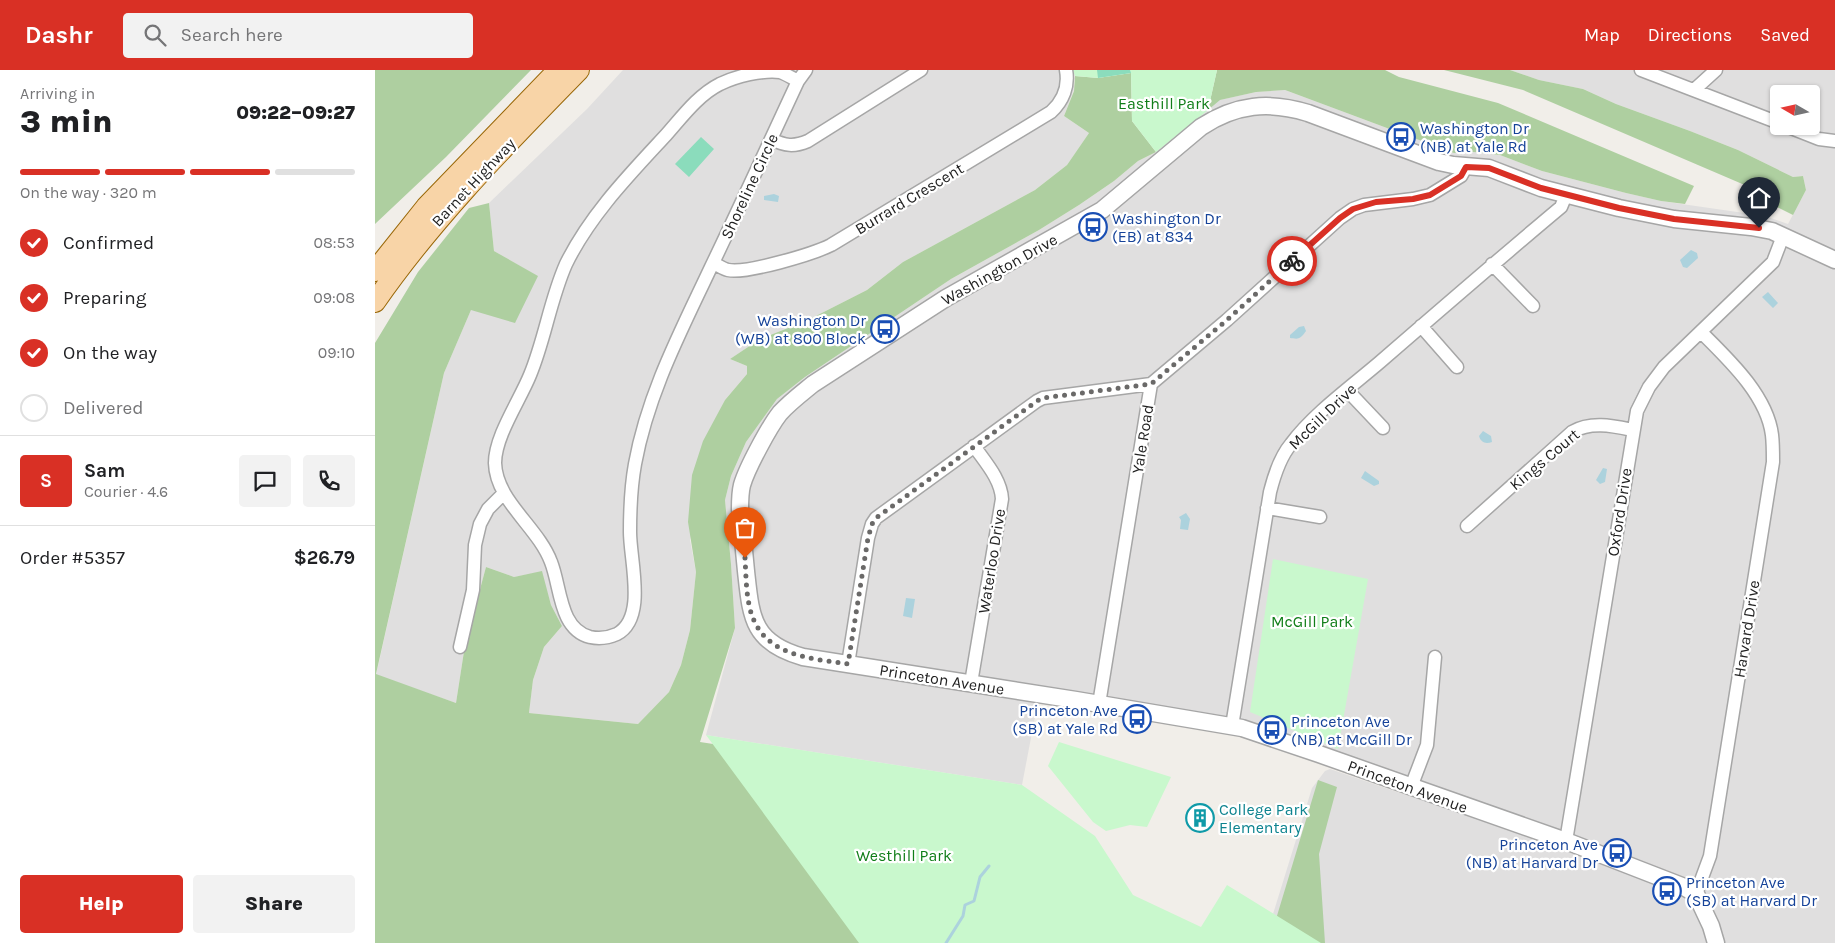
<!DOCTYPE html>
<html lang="en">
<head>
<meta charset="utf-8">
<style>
  :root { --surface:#fff; --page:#f2f2f2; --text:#202124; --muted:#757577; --line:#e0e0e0; --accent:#d93025 }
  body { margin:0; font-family:Karla,sans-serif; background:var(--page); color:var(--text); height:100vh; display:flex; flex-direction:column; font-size:19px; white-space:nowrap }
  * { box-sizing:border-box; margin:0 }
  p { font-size:16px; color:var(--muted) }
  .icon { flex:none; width:28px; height:28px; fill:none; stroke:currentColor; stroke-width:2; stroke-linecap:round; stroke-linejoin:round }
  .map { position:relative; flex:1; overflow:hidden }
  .side { display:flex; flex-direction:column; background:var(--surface); width:375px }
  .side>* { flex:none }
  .needle { width:32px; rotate:279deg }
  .fabs { position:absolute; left:1395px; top:15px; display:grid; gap:10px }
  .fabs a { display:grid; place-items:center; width:50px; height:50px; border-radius:5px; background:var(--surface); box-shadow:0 1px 4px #0004; font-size:25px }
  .pin { position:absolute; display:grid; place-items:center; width:42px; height:42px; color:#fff; margin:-51px -21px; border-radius:50% 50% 50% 0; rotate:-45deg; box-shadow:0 0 5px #0007 }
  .pin .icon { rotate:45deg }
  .courier { position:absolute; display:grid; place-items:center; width:50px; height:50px; margin:-25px; border:4px solid #d93025; border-radius:50%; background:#fff; color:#222; box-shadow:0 1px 6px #0007 }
  .overview em { font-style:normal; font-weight:800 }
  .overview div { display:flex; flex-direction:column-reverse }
  .overview { display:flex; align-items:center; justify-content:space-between; height:85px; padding:0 20px }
  h1 { font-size:32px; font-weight:800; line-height:38px }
  .bar { display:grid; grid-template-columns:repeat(4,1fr); gap:8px 5px; align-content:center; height:60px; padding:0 20px }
  .bar i { height:6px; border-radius:4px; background:var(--line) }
  .bar .on { background:var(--accent) }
  .bar p { grid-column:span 4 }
  .line { display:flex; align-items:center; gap:12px; padding:0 20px; border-top:1px solid var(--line) }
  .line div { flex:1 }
  .round { display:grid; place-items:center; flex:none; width:52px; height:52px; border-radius:5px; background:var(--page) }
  ol { padding:0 20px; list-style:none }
  li { display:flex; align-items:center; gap:15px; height:55px }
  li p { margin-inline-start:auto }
  li .icon { padding:5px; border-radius:50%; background:var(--accent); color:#fff; stroke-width:4 }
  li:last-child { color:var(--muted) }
  li i { width:28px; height:28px; border:2px solid var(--line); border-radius:50% }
  .button { display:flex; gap:10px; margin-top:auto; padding:10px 20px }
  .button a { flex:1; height:58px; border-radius:5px; background:var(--accent); color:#fff; font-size:20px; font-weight:800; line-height:58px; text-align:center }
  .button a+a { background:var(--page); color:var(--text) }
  header { display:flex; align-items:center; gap:30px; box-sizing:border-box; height:70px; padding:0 25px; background:var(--accent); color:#fff }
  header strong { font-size:24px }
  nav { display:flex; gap:28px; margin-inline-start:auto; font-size:18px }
  .search { width:350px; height:45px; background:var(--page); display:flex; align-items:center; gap:12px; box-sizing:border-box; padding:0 18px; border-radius:5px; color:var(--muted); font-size:19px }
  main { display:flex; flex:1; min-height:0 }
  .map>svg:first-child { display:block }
  .residential { fill:#e0dfdf; fill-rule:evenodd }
  .forest { fill:#aecfa0 }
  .park { fill:#c9f8cd }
  .pitch { fill:#8bdcbc }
  .water { fill:#acd2dd }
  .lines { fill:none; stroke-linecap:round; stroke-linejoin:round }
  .stream { stroke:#acd2dd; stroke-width:3 }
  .minor-casing { stroke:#a6a6a6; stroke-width:15 }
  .tertiary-casing { stroke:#a6a6a6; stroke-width:19 }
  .primary-casing { stroke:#996707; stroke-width:22 }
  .minor { stroke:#fff; stroke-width:12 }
  .tertiary { stroke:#fff; stroke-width:16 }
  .primary { stroke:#f8d4a7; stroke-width:20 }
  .done { stroke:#6a6968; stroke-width:5; stroke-dasharray:0 9 }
  .route { stroke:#d93025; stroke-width:6 }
  .labels { text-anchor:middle; stroke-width:4.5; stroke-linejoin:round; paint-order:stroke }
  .park-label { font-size:16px; fill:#117e19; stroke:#fff }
  .transit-label { font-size:16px; fill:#164399; stroke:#fff; text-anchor:start }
  .street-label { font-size:16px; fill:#222; stroke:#fff }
  .culture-label { font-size:16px; fill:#0d838f; stroke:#fff; text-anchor:start }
</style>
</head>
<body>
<header>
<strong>Dashr</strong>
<div class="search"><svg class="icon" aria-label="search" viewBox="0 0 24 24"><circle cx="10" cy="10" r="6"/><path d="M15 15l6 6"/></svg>Search here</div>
<nav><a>Map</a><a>Directions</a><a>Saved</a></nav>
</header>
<main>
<section class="side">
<div class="overview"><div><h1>3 min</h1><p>Arriving in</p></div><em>09:22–09:27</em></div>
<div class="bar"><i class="on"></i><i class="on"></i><i class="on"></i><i></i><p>On the way · 320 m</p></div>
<ol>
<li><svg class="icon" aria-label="check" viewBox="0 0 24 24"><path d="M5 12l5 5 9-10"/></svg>Confirmed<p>08:53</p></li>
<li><svg class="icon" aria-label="check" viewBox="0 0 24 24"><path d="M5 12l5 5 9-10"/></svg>Preparing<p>09:08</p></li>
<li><svg class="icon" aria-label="check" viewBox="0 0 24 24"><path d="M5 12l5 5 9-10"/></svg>On the way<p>09:10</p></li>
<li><i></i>Delivered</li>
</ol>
<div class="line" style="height:90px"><b class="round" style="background:var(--accent);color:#fff">S</b><div><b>Sam</b><p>Courier · 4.6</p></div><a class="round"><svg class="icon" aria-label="chat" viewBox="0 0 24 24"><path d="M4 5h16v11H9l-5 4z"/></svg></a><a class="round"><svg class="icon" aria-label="phone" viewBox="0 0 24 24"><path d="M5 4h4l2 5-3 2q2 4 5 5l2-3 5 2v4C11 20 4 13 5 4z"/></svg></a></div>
<div class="line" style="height:65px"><div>Order #5357</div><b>$26.79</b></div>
<div class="button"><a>Help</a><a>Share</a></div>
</section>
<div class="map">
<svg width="1460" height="873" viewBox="0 0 1460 873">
  <rect width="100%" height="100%" fill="#f1eee9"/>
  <path class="residential" d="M 248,0 L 698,0 L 699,20 L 689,46 L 714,63 L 692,95 L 660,120 L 528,192 L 492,220 L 431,251 L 385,269 L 355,289 L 372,296 L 372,304 L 350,330 L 342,347 L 315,470 L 321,502 L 315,560 L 306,595 L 294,622 L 263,654 L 154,643 L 158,610 L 169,577 L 187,556 L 176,535 L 166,502 L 139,507 L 111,497 L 90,575 L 81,633 L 1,605 L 69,303 L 96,240 L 162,206 L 119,181 L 114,133 L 212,39 Z
    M 1135,0 L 1460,0 L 1460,873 L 946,873 L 898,844 L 937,718 L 950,701 L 955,699 L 1022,722 L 1183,769 L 872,653 L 663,631 L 647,715 L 331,665 L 360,558 L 356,494 L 350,430 L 356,406 L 371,372 L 402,329 L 430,307 L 576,209 L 664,160 L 704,135 L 739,111 L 763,91 L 781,82 L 844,30 L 881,22 L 910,20 L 1079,83 L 1099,82 L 1125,85 L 1167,101 L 1251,123 L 1286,131 L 1390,146 L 1413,154 L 1431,120 L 1428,106 L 1418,107 L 1363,80 L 1315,61 L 1241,34 L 1208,19 L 1164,10 ZM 1404,24 L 1436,24 L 1436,56 L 1404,56 Z"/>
  <path class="forest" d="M 0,0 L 156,0 L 71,87 L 0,154 Z
    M 842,0 L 1010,0 L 1024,7 L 1123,33 L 1319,116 L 1310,134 L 1286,131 L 1251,123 L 1167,101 L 1125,85 L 1099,82 L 1079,83 L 910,20 L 881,22 L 845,30 L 833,40 Z
    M 1069,0 L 1135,0 L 1164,10 L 1208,19 L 1241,34 L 1315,61 L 1363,80 L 1418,107 L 1428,106 L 1431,120 L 1418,145 L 1396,134 L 1379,119 L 1148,20 Z
    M 756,3 L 757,51 L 781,82 L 763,91 L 739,111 L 704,135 L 664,160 L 576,209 L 430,307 L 402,329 L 371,372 L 356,406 L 350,430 L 356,494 L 360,558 L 325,672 L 642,720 L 752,828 L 827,862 L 881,873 L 0,873 L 0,273 L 43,202 L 94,138 L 114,133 L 119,181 L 163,206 L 140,253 L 96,240 L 69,303 L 1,604 L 81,633 L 90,575 L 111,497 L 139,507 L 167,501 L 176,535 L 187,556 L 169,577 L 158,610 L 154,643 L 263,654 L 294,622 L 306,595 L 315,560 L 321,502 L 313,452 L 317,405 L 328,371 L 350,330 L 372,304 L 372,296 L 355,289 L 385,269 L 431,251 L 492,220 L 528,192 L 660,120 L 692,95 L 714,63 L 689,46 L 699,21 L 700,6 L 723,8 Z
    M 943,710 L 962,717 L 944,784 L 950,873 L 899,873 L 898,859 Z"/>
  <path class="park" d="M 698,0 L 842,0 L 833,40 L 781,82 L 757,51 L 756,3 L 723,8 L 700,6 Z
    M 898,489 L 993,509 L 963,679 L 875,642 Z
    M 331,665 L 647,715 L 720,766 L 758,825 L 826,857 L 852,815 L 946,873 L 484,873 Z
    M 684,672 L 796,707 L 772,757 L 755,755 L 731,761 L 718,752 L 673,696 Z"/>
  <path class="pitch" d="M 722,0 L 755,0 L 756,3 L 723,8 Z
    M 326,67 L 339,79 L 314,107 L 300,94 Z"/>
  <path class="water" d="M 399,124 L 404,126 L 403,132 L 389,130 L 389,126 Z
    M 1316,180 L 1322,183 L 1323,188 L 1312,198 L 1308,197 L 1305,190 Z
    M 1393,222 L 1403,233 L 1398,238 L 1387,227 Z
    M 929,256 L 931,261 C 925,270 923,269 915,268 L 915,265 L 924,257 Z
    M 1108,361 L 1116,366 L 1117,372 C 1111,374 1106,373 1104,366 Z
    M 1228,398 L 1232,399 L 1230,412 L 1225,414 L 1221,410 Z
    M 990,401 L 1004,411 L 1004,414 L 999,416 L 986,408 Z
    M 811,443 L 815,449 L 813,460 L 805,459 L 806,450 L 804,447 Z
    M 531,528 L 540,529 L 537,548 L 528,546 Z"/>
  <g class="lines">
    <path class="stream" d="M 571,873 L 588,846 L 590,835 L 599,831 L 605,807 L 614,796"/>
    <defs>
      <path id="minor" d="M 1266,0 L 1404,53
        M 423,11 C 417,8 411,4 405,2 C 386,0 362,6 345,14 C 323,25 307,47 291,65 C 254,105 215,145 191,194 C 175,230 170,269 155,305 C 145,330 120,366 120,393 C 121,431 163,457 176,492 C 186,517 184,559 215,567 C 224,569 233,568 242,564 C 272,548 255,491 255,462 C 255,439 256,416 260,394 C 273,323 306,261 336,197 C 366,135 394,73 423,11 L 431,0
        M 1319,20 L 1341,0
        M 1411,56 L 1444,69 L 1460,71
        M 396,69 C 410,76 419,77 433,71 L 546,0
        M 338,193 C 343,195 348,199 353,200 C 371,204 438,184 456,175 L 676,42 C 688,31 694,16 691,0
        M 1117,194 L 1158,236
        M 1046,256 L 1082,297
        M 972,320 L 1008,358
        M 892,438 L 945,447
        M 1092,456 L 1197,362 C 1216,351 1238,356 1258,360
        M 85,577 L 98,520 L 100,475 L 105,454 L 113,439 L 129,423
        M 473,594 L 493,468 L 497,454 L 501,448 L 662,331 L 668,328 L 776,314
        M 596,613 L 627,429 C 626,409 610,392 599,376
        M 724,634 L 776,314 L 852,250 L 965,148 L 978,139 L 989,135 L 1038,129 L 1055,125 L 1086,106 L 1091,97
        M 857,656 L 895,422 C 899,406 905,387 916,374 C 938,344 977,316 1005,292 C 1065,240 1125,188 1186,137 L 1191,125
        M 1036,717 L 1052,675 L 1060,587
        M 1191,771 L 1262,341 L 1274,317 L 1289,297 L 1398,192 L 1408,166
        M 1321,824 L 1335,786 L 1398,392 C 1398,383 1398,373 1397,365 C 1392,325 1353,289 1326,262"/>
      <path id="tertiary" d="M 1341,873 L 1336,856 L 1321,824 L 1307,816 L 1191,771 L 944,684 L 867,658 L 701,630 L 428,587 C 377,573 376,547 371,501 C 369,480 367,460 365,439 C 365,431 365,423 367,415 C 372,398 394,357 405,343 C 415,332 427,323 438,314 L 571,228 L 727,140 L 826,57 C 861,34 894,31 933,43 L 1064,92 L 1078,95 L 1114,98 L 1166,118 L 1244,138 L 1299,149 L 1376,157 L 1397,161 L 1460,190"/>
      <path id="primary" d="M 0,201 L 51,137 L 183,0
        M 0,232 C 59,147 132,74 204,0"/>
    </defs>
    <use href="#minor" class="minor-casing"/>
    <use href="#tertiary" class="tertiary-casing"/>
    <use href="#primary" class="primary-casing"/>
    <use href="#minor" class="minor"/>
    <use href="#tertiary" class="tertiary"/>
    <use href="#primary" class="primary"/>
  </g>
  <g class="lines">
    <path class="done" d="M 370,488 C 371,505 371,523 375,539 C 387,586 433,588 473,594 L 493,468 L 497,454 L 501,448 L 662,331 L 668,328 L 776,314 L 852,250 L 917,191"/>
    <path class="route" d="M 917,191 L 965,148 L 978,139 L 1001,132 L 1038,129 L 1055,125 L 1086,106 L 1091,97 L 1114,98 L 1166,118 L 1244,138 L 1299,149 L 1384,158"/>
  </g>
  <defs>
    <symbol id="bus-ring" viewBox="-11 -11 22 22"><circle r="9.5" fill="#fff" stroke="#1a4fb4" stroke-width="1.5"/><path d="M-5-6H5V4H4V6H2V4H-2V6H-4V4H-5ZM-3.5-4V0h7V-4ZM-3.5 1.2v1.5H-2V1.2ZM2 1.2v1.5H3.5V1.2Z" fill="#1a4fb4"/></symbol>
    <symbol id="building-ring" viewBox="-11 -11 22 22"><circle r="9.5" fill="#fff" stroke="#0f9aa8" stroke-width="1.5"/><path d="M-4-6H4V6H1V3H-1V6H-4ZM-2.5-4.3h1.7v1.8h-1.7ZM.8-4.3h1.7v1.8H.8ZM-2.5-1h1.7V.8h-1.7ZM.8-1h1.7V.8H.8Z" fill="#0f9aa8"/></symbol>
  </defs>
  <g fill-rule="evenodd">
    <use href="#bus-ring" x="1010" y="51" width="32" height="32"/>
    <use href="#bus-ring" x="702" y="141" width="32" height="32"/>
    <use href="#bus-ring" x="494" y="243" width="32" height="32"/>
    <use href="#bus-ring" x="746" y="633" width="32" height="32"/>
    <use href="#bus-ring" x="881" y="644" width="32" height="32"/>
    <use href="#building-ring" x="809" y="732" width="32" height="32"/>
    <use href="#bus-ring" x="1226" y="767" width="32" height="32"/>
    <use href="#bus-ring" x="1276" y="805" width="32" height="32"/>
  </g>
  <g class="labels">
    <g class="park-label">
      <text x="789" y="39">Easthill Park</text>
      <text x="937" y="557">McGill Park</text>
      <text x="529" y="791">Westhill Park</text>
    </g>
    <g class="transit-label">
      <text x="1045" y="64">Washington Dr<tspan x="1045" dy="18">(NB) at Yale Rd</tspan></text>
      <text x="737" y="154">Washington Dr<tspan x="737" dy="18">(EB) at 834</tspan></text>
      <text x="491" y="256" text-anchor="end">Washington Dr<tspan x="491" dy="18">(WB) at 800 Block</tspan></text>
      <text x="743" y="646" text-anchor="end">Princeton Ave<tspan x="743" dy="18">(SB) at Yale Rd</tspan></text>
      <text x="916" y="657">Princeton Ave<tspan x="916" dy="18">(NB) at McGill Dr</tspan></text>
      <text x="1223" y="780" text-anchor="end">Princeton Ave<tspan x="1223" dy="18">(NB) at Harvard Dr</tspan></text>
      <text x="1311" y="818">Princeton Ave<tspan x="1311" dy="18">(SB) at Harvard Dr</tspan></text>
    </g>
    <g class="street-label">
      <text transform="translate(98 112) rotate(-47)" y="6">Barnet Highway</text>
      <text transform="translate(374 116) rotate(-65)" y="6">Shoreline Circle</text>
      <text transform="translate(534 128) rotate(-31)" y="6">Burrard Crescent</text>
      <text transform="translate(624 199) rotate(-29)" y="6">Washington Drive</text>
      <text transform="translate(947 346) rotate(-44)" y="6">McGill Drive</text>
      <text transform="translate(767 369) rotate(-81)" y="6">Yale Road</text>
      <text transform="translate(1169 389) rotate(-40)" y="6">Kings Court</text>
      <text transform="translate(1244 442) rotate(-81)" y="6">Oxford Drive</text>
      <text transform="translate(616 491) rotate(-81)" y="6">Waterloo Drive</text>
      <text transform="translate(1371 559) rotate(-81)" y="6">Harvard Drive</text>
      <text transform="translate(567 609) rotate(9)" y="6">Princeton Avenue</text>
      <text transform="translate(1033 716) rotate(20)" y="6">Princeton Avenue</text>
    </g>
    <g class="culture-label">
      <text x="844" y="745">College Park<tspan x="844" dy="18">Elementary</tspan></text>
    </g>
  </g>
</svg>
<div class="fabs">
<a><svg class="needle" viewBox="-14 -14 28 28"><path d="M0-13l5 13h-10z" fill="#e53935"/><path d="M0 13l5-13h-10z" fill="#757577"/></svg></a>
</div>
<div class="pin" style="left:370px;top:488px;background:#ea580c"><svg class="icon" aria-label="bag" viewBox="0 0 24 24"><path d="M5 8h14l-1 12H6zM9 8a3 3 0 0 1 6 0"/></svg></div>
<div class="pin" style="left:1384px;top:158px;background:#1f2937"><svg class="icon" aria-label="home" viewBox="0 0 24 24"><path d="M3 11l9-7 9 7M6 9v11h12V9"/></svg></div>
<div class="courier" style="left:917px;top:191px"><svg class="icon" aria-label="bike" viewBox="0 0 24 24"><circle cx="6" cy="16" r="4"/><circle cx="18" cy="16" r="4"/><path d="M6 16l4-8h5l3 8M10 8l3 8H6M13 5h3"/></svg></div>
</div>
</main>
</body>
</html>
